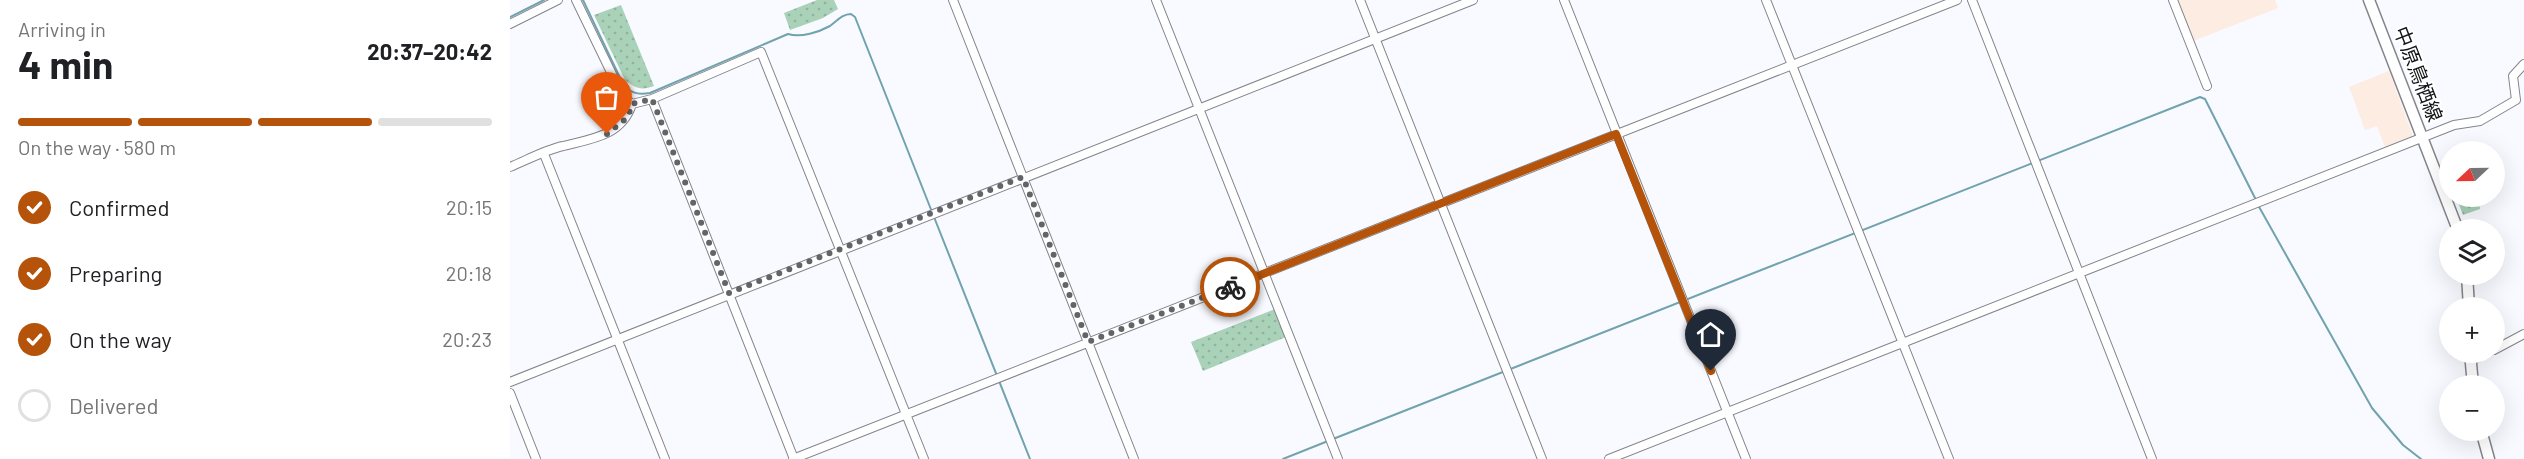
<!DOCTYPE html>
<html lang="en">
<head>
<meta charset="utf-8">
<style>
  :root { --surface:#fff; --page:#f2f2f2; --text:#202124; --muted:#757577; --line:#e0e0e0; --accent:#b45309 }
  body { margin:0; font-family:Barlow,"Noto Sans JP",sans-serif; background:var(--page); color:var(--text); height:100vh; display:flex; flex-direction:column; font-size:22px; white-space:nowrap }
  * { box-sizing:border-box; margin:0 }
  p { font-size:20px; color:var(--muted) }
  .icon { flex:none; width:33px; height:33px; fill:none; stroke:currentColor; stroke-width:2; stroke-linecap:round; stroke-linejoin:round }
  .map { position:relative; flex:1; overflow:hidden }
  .side { display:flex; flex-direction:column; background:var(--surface); width:510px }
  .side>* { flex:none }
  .needle { width:39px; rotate:248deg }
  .buttons { position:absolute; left:1929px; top:141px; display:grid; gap:12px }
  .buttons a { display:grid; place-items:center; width:66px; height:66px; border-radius:50%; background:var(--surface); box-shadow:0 6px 24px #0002; font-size:30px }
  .pin { position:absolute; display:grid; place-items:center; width:51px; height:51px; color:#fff; margin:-62px -26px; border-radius:50% 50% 50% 0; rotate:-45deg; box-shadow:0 0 6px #0007 }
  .pin .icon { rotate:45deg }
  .courier { position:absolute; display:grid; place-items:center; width:60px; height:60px; margin:-30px; border:4px solid #b45309; border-radius:50%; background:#fff; color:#222; box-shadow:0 2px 8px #0007 }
  .head em { font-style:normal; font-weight:700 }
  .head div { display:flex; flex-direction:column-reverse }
  .head { display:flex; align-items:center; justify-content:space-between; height:102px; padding:0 18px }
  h1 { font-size:39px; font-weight:700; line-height:45px }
  .bar { display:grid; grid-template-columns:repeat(4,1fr); gap:9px 6px; align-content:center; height:72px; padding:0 18px }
  .bar i { height:8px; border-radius:4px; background:var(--line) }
  .bar .active { background:var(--accent) }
  .bar p { grid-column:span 4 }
  ol { padding:0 18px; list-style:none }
  li { display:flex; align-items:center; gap:18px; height:66px }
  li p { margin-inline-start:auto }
  li .icon { padding:6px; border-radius:50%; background:var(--accent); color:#fff; stroke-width:4 }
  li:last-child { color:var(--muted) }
  li i { width:33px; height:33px; border:3px solid var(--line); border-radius:50% }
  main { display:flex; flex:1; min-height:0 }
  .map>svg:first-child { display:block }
  .commercial { fill:#fdece1 }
  .grass { fill:url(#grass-dots) }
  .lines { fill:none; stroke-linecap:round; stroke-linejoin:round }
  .stream { stroke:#71a3ae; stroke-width:2 }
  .street-casing { stroke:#83858b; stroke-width:10 }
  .secondary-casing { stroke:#83858b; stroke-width:13 }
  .street { stroke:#fff; stroke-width:8 }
  .secondary { stroke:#fff; stroke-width:10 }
  .done { stroke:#636468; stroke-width:6; stroke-dasharray:0 10.8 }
  .route { stroke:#b45309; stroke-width:8 }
  .labels { text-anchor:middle; stroke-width:4.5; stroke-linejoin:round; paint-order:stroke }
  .street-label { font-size:20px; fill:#131416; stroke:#fff }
</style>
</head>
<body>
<main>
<section class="side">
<div class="head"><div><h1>4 min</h1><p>Arriving in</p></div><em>20:37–20:42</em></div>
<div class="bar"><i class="active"></i><i class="active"></i><i class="active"></i><i></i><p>On the way · 580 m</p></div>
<ol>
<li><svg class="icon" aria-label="check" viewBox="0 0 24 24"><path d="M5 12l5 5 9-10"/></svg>Confirmed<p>20:15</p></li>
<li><svg class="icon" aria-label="check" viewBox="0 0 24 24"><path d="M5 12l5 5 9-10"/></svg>Preparing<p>20:18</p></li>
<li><svg class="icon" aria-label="check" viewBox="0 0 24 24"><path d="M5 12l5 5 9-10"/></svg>On the way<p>20:23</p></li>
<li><i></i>Delivered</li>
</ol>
</section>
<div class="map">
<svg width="2014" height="459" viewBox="0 0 2014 459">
  <defs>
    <pattern id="grass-dots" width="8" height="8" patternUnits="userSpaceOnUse" patternTransform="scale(1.5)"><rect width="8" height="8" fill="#a9d2b9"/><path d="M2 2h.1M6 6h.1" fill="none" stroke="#91b39e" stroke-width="1.8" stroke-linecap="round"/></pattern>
  </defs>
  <rect width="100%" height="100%" fill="#f8faff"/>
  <path class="commercial" d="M 1666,0 L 1765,0 L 1768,8 L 1683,41 Z
    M 1879,71 L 1904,139 L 1876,150 L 1867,126 L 1855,130 L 1839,87 Z"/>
  <path class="grass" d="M 307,0 L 324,0 L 328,9 L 313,18 L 280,30 L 274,13 Z
    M 111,5 L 144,86 C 131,91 125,88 115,80 L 84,15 Z
    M 1946,197 L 1968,197 L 1970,209 L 1953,215 Z
    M 765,309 L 776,337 L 693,371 L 681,342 Z"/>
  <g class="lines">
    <path class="stream" d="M 73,0 L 112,82 C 120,93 126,95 140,93 L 278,34 C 291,38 309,32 320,26 C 327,21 332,14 341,14 L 345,17 L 422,212
      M 0,17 L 34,0
      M 1748,205 L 1862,408 L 1893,445 L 1911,459
      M 424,217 L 520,459
      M 823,439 L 1690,97 L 1695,99 L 1746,200
      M 773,459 L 818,441"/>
    <defs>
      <path id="street" d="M 66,0 L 113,97 L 122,104
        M 443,0 L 624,459
        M 646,0 L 828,459
        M 850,0 L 1032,459
        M 1054,0 L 1236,459
        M 1256,0 L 1439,459
        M 1462,0 L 1642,459
        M 1663,0 L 1697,86
        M 0,24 L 48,0
        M 142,99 L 284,459
        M 122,104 L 142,99 L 251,52 L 414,459
        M 34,154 L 155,459
        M 0,167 C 17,160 35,150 53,146 C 81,139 112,136 122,104
        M 1984,350 L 2014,334
        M 1960,361 L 1979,352
        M 0,382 L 963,0
        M 0,393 L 26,459
        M 283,459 L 1447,0
        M 1099,459 L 1944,125 L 1970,121 L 2006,100 L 2003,76 L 2014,64"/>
      <path id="secondary" d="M 1859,0 L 1948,230
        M 1957,274 L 1959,308
        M 1960,352 L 1963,386
        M 1971,430 L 1979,459"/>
    </defs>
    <use href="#street" class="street-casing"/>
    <use href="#secondary" class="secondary-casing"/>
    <use href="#street" class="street"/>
    <use href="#secondary" class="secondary"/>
  </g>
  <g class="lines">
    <path class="done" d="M 97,134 L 118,117 L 122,104 L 142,99 L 219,293 L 513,177 L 578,342 L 720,287"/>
    <path class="route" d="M 720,287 L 1106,134 L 1201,371"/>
  </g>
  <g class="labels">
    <g class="street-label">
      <text transform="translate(1908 74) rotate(69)" y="7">中原鳥栖線</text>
    </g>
  </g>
</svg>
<div class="buttons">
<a><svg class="needle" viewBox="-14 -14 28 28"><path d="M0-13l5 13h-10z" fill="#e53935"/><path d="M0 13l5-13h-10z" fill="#757577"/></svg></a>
<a><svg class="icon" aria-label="layers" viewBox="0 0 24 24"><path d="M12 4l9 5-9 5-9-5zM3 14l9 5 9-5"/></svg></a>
<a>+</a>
<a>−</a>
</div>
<div class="pin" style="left:97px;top:134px;background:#ea580c"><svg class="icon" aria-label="bag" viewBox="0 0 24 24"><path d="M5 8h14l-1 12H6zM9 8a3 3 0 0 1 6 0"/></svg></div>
<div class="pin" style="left:1201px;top:371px;background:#1f2937"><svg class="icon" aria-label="home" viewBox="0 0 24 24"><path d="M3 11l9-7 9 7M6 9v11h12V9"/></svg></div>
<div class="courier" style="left:720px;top:287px"><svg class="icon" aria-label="bike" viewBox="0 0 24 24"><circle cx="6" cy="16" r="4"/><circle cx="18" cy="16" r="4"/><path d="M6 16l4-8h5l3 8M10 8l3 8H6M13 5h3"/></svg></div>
</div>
</main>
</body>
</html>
